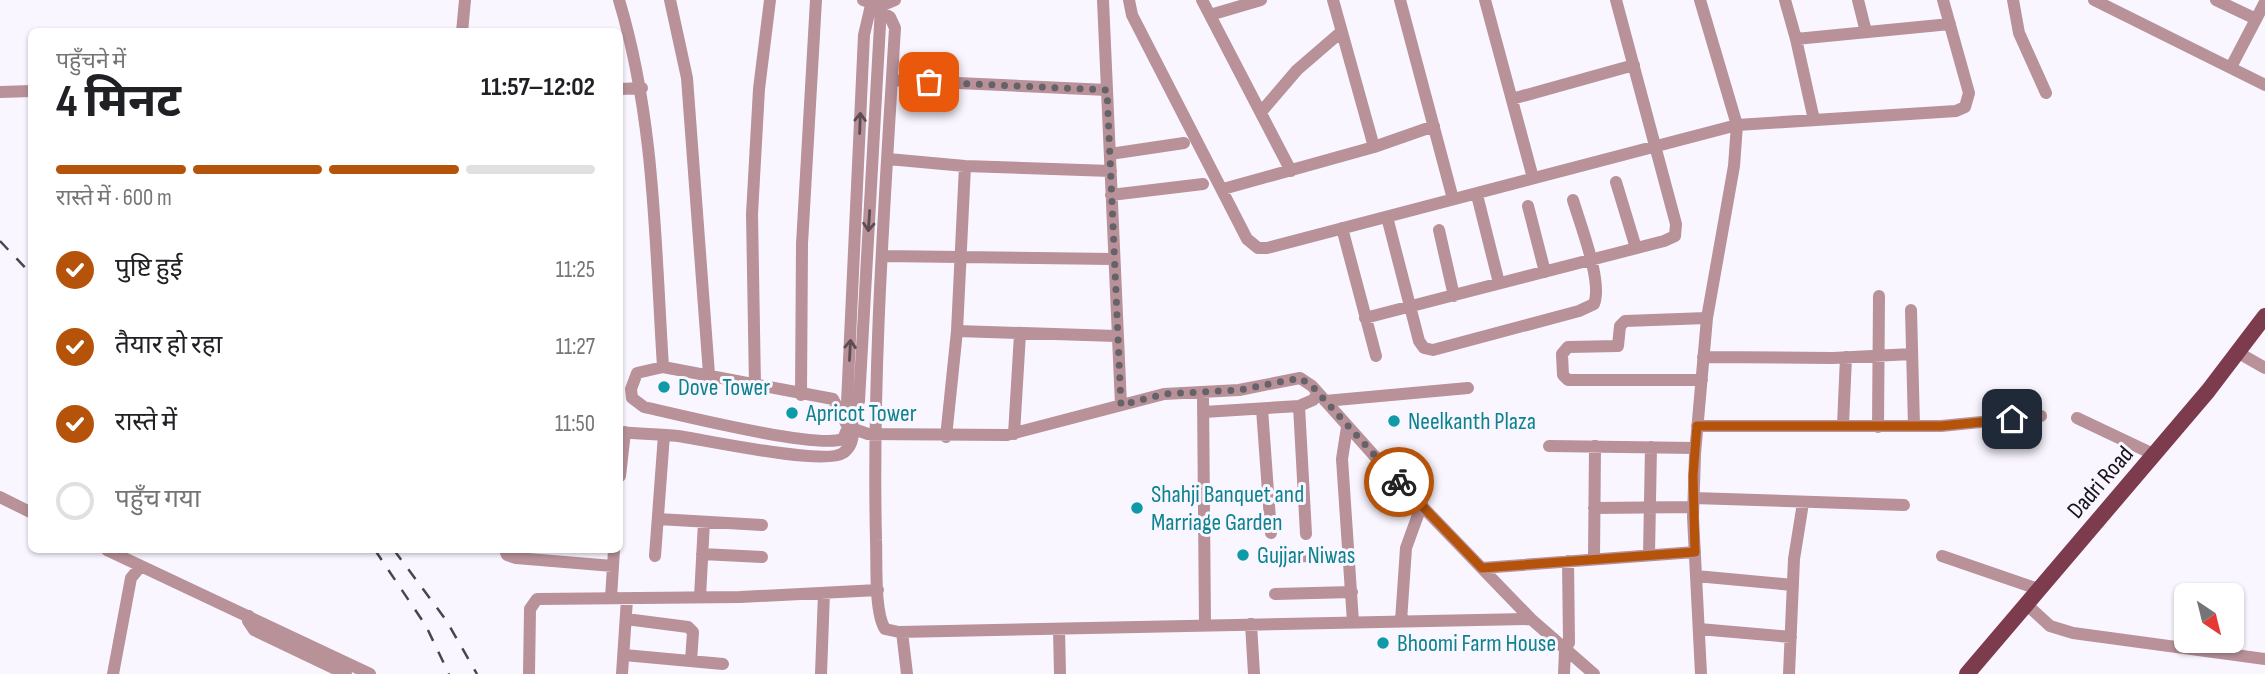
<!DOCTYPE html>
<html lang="hi">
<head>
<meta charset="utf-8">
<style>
  :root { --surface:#fff; --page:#f2f2f2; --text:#202124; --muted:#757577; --line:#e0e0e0; --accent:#b45309 }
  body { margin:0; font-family:"Sofia Sans Condensed","Noto Sans Devanagari",sans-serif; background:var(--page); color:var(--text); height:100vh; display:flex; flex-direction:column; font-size:26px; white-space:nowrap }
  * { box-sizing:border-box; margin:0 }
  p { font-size:23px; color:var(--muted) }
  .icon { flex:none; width:38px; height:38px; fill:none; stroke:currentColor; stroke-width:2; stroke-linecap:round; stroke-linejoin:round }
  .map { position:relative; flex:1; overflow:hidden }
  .side { position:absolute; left:28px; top:28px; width:595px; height:525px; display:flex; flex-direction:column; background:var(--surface); border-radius:10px; box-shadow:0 2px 5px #0004 }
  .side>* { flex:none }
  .needle { width:46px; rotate:145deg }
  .controls { position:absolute; left:2174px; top:583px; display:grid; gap:14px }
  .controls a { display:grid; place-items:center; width:70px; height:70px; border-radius:10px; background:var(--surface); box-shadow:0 2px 5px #0004; font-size:35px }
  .pin { position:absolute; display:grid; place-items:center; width:60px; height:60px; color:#fff; margin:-30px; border-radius:14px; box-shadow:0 4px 10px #0006 }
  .courier { position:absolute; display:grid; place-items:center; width:70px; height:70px; margin:-35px; border:5px solid #b45309; border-radius:50%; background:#fff; color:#222; box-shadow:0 2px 9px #0007 }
  .head em { font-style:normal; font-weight:700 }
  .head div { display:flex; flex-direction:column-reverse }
  .head { display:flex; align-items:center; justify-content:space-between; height:119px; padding:0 28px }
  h1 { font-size:46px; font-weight:700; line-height:52px }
  .bar { display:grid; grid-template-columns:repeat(4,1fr); gap:10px 7px; align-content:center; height:84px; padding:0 28px }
  .bar i { height:9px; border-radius:5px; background:var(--line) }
  .bar .selected { background:var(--accent) }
  .bar p { grid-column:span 4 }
  ol { padding:0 28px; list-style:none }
  li { display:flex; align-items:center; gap:21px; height:77px }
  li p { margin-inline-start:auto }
  li .icon { padding:7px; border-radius:50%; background:var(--accent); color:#fff; stroke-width:4 }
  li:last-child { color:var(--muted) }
  li i { width:38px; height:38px; border:4px solid var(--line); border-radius:50% }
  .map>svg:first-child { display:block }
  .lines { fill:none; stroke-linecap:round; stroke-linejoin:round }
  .minor { stroke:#b89199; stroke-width:12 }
  .major { stroke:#7d3c4d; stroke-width:16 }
  .rail { stroke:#49454d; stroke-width:2.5; stroke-dasharray:12 12; stroke-linecap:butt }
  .oneway { stroke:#5f4c53 }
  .done { stroke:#66626a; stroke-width:7; stroke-dasharray:0 12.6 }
  .route { stroke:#b45309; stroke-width:9 }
  .culture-dot { fill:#0f9aa8; stroke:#faf6ff; stroke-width:2.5 }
  .labels { text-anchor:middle; stroke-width:6; stroke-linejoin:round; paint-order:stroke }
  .culture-label { font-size:24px; fill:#0d838f; stroke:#faf6ff; text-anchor:start }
  .street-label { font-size:24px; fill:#16131a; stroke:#faf6ff }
</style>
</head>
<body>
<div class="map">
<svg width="2265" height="674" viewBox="0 0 2265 674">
  <rect width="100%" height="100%" fill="#faf6ff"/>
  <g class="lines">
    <path class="minor" d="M 619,0 C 655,119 655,243 663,367
      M 670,0 L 687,78 L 709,374
      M 863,0 L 881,6 L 895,0
      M 1103,0 L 1121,405
      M 1129,0 L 1132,15 L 1247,239 L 1258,248 L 1267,248 L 1737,125 L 1956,111 L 1965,107 L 1969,93 L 1943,0
      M 1202,0 L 1291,171
      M 1400,0 L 1453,199
      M 1485,0 L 1533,178
      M 1700,0 L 1737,125 L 1734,166 L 1707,318 L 1695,454 L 1693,517 L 1701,674
      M 1785,0 L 1796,39
      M 1858,0 L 1866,32
      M 2013,0 L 2019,33 L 2046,93
      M 2094,0 L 2265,85
      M 2216,0 L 2256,19
      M 881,12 L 890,17 L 895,28 C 885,198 872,369 876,540 C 877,561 874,612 885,629 L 899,632 L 1531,619
      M 1210,15 L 1261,0
      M 462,32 L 465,0
      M 2231,67 L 2265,2
      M 892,80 L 1107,90
      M 620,89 L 642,88
      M 0,92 L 32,91
      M 1512,99 L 1634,65
      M 1261,112 L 1297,70 L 1341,32
      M 1814,120 L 1796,39 L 1950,24
      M 1374,147 L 1434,126
      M 1110,154 L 1184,143
      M 888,159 L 965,166 L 1111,171
      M 1616,182 L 1636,248
      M 1223,189 L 1374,147 L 1333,0
      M 1111,195 L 1203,184
      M 1477,195 L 1499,283
      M 1528,206 L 1545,272
      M 1387,217 L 1419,341 L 1424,348 L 1433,350 L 1579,311 L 1594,304 C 1603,282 1580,224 1573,200
      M 1342,228 L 1376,356
      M 1439,230 L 1454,296
      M 883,256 L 1113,259
      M 1911,310 L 1914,426
      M 1365,318 L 1664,241 L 1675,236 L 1676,224 L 1616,0
      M 957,331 L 1116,336
      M 2237,352 L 2265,368
      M 1703,357 L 1833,358 L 1912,354
      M 1702,380 L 1568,380 L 1563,375 L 1562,354 L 1568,347 L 1618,346 L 1620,326 L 1625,321 L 1707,318
      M 755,386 L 752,214 L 759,89 L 770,0
      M 1203,394 L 1205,626
      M 801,395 L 802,244 L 816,0
      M 1325,401 L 1468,388
      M 1299,406 L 1306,534
      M 1262,409 L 1271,533
      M 1204,412 L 1299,406 L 1313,400 L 1318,393
      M 852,418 L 859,401 L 881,7
      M 2077,418 L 2153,454
      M 1843,425 L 1846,357
      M 1697,426 L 1941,426 L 2041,416
      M 848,427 L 843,439 C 816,449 680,415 644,407 L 632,398 L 631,389 L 637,373 L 663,367 L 833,399 L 848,427 L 868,434 L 1007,435 L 1164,394 L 1239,390 L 1300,378 L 1312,386 L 1387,470 L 1531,619 L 1594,674
      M 1347,427 L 1342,459 L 1353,622
      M 1878,427 L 1879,296
      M 620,432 C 639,434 659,434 678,436 C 705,440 825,466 843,453 C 859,442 852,418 847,403 L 864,35 L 871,5
      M 1014,434 L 1020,334
      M 946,437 L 957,331 L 965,166
      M 1549,446 L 1695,448
      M 620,476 L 625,432
      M 0,497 L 32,513
      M 1694,498 L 1904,505
      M 1594,508 L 1693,507
      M 658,519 L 762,525
      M 107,550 L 370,674
      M 505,550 L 507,555 L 516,558 L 613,566
      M 702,554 L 762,557
      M 1649,555 L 1651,447
      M 655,556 L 664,435
      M 1942,556 L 2038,589
      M 1276,557 L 1349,555
      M 1594,559 L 1595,446
      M 1482,568 L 1695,552
      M 1696,576 L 1793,585
      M 1275,594 L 1352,592
      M 700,597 L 704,522
      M 611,598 L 614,550
      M 2025,603 L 2050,626 L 2073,633 L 2265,659
      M 249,616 L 248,621 L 254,630 L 346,674
      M 626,619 L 688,627 L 693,632 L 691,661
      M 1401,621 L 1406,548 L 1422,504
      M 1251,624 L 1254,674
      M 1059,629 L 1060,674
      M 1699,629 L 1791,637
      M 902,632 L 907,674
      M 624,655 L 723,664
      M 113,674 L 131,578 L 141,566
      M 529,674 L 530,609 L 537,599 L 740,597 L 878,590
      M 622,674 L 627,599
      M 821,674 L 824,593
      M 1564,674 L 1565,649 L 1569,643 L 1568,561
      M 1789,674 L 1794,559 L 1803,503"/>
    <path class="major" d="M 1967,674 L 2208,391 L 2265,316"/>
    <path class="rail" d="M 0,241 L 32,275
      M 375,550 L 426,626 L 449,674
      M 394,550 L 446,620 L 477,674"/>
  </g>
  <defs><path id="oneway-shaft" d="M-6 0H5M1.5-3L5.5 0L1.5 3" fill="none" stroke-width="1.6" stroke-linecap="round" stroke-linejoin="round" transform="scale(1.75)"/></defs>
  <g class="oneway">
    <use href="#oneway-shaft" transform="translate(860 123) rotate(-88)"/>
    <use href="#oneway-shaft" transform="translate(869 221) rotate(94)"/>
    <use href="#oneway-shaft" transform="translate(850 350) rotate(-87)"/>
  </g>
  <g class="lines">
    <path class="done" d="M 929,82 L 1107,90 L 1121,405 L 1164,394 L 1239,390 L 1300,378 L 1312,386 L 1399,482"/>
    <path class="route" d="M 1399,482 L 1482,568 L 1695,552 L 1693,475 L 1697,426 L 1941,426 L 2012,419"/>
  </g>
  <g class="culture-dot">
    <circle cx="664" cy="387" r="7"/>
    <circle cx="792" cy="413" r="7"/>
    <circle cx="1394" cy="421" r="7"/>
    <circle cx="1137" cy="508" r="7"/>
    <circle cx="1243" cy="555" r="7"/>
    <circle cx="1383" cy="643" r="7"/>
  </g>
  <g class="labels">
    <g class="culture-label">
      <text x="678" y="395">Dove Tower</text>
      <text x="806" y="421">Apricot Tower</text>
      <text x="1408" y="429">Neelkanth Plaza</text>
      <text x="1151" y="502">Shahji Banquet and<tspan x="1151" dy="28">Marriage Garden</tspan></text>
      <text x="1257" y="563">Gujjar Niwas</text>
      <text x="1397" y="651">Bhoomi Farm House</text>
    </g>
    <g class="street-label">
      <text transform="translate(2100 482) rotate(-49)" y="8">Dadri Road</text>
    </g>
  </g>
</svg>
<div class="controls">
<a><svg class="needle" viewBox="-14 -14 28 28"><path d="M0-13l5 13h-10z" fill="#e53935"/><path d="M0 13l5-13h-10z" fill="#757577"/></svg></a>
</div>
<div class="pin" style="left:929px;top:82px;background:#ea580c"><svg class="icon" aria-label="bag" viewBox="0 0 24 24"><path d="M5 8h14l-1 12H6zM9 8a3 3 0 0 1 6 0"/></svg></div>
<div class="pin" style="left:2012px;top:419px;background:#1f2937"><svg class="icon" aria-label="home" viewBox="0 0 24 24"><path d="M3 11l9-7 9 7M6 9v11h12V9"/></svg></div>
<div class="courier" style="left:1399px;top:482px"><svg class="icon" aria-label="bike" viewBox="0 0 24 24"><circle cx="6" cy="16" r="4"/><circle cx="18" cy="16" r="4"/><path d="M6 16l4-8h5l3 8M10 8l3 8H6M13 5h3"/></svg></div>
<section class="side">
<div class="head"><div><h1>4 मिनट</h1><p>पहुँचने में</p></div><em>11:57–12:02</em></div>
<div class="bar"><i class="selected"></i><i class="selected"></i><i class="selected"></i><i></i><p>रास्ते में · 600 m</p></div>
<ol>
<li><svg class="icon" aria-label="check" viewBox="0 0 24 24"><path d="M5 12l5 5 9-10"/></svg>पुष्टि हुई<p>11:25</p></li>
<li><svg class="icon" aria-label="check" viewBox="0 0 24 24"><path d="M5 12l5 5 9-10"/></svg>तैयार हो रहा<p>11:27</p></li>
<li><svg class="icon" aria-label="check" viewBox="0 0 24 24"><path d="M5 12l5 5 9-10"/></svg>रास्ते में<p>11:50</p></li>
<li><i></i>पहुँच गया</li>
</ol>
</section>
</div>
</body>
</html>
